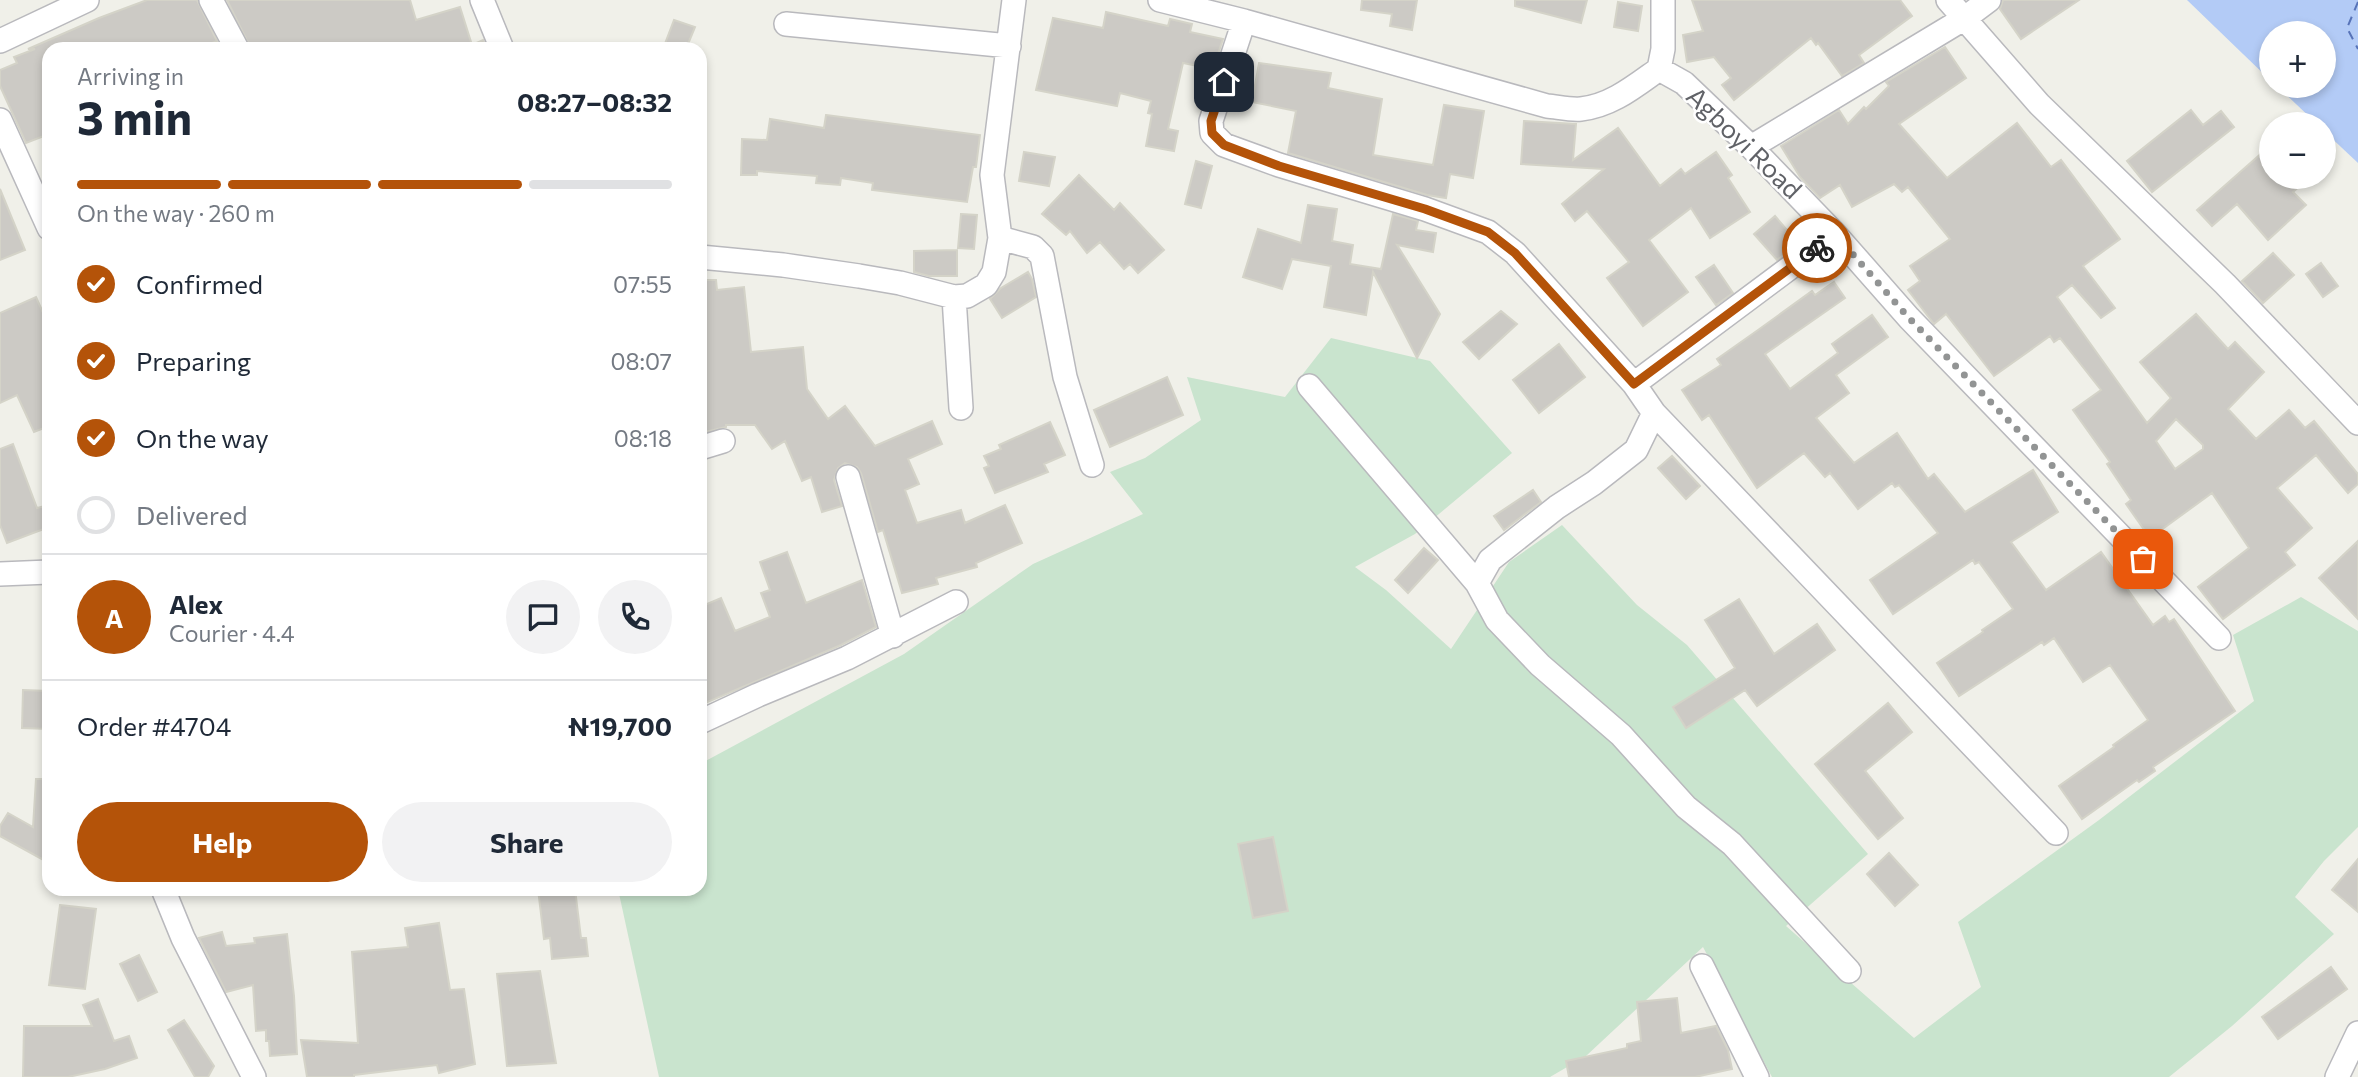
<!DOCTYPE html>
<html lang="en">
<head>
<meta charset="utf-8">
<style>
  :root { --surface:#fff; --page:#f2f2f3; --text:#1f2937; --muted:#747a83; --line:#e0e1e3; --accent:#b45309 }
  body { margin:0; font-family:Commissioner,sans-serif; background:var(--page); color:var(--text); height:100vh; display:flex; flex-direction:column; font-size:26px; white-space:nowrap }
  * { box-sizing:border-box; margin:0 }
  p { font-size:23px; color:var(--muted) }
  .icon { flex:none; width:38px; height:38px; fill:none; stroke:currentColor; stroke-width:2; stroke-linecap:round; stroke-linejoin:round }
  .map { position:relative; flex:1; overflow:hidden }
  .side { position:absolute; left:42px; top:42px; width:665px; height:854px; display:flex; flex-direction:column; background:var(--surface); border-radius:21px; box-shadow:0 4px 10px #0003 }
  .side>* { flex:none }
  .fabs { position:absolute; left:2259px; top:21px; display:grid; gap:14px }
  .fabs a { display:grid; place-items:center; width:77px; height:77px; border-radius:50%; background:var(--surface); box-shadow:0 4px 10px #0003; font-size:35px }
  .pin { position:absolute; display:grid; place-items:center; width:60px; height:60px; color:#fff; margin:-30px; border-radius:14px; box-shadow:0 4px 10px #0006 }
  .courier { position:absolute; display:grid; place-items:center; width:70px; height:70px; margin:-35px; border:5px solid #b45309; border-radius:50%; background:#fff; color:#222; box-shadow:0 2px 9px #0007 }
  .head em { font-style:normal; font-weight:700 }
  .head div { display:flex; flex-direction:column-reverse }
  .head { display:flex; align-items:center; justify-content:space-between; height:119px; padding:0 35px }
  h1 { font-size:46px; font-weight:700; line-height:52px }
  .bar { display:grid; grid-template-columns:repeat(4,1fr); gap:10px 7px; align-content:center; height:84px; padding:0 35px }
  .bar i { height:9px; border-radius:5px; background:var(--line) }
  .bar .selected { background:var(--accent) }
  .bar p { grid-column:span 4 }
  .line { display:flex; align-items:center; gap:18px; padding:0 35px; border-top:2px solid var(--line) }
  .line div { flex:1 }
  .round { display:grid; place-items:center; flex:none; width:74px; height:74px; border-radius:37px; background:var(--page) }
  ol { padding:0 35px; list-style:none }
  li { display:flex; align-items:center; gap:21px; height:77px }
  li p { margin-inline-start:auto }
  li .icon { padding:7px; border-radius:50%; background:var(--accent); color:#fff; stroke-width:4 }
  li:last-child { color:var(--muted) }
  li i { width:38px; height:38px; border:4px solid var(--line); border-radius:50% }
  .button { display:flex; gap:14px; margin-top:auto; padding:14px 35px }
  .button a { flex:1; height:80px; border-radius:42px; background:var(--accent); color:#fff; font-size:28px; font-weight:700; line-height:80px; text-align:center }
  .button a+a { background:var(--page); color:var(--text) }
  .map>svg:first-child { display:block }
  .green { fill:#c9e4ce }
  .water { fill:#b3cbf6 }
  .lines { fill:none; stroke-linecap:round; stroke-linejoin:round }
  .ferry { stroke:#5773b8; stroke-width:2; stroke-dasharray:9 7; stroke-linecap:butt }
  .building { fill:#cccac5; stroke:#d4d3c8; stroke-width:2; fill-rule:evenodd }
  .minor-casing { stroke:#b9b9bd; stroke-width:26 }
  .minor { stroke:#fff; stroke-width:23 }
  .done { stroke:#929494; stroke-width:7; stroke-dasharray:0 12.6 }
  .route { stroke:#b45309; stroke-width:9 }
  .labels { text-anchor:middle; stroke-width:5; stroke-linejoin:round; paint-order:stroke }
  .street-label { font-size:26px; fill:#606267; stroke:#fff }
</style>
</head>
<body>
<div class="map">
<svg width="2358" height="1077" viewBox="0 0 2358 1077">
  <rect width="100%" height="100%" fill="#f0f0e9"/>
  <path class="green" d="M 1331,338 L 1430,361 L 1512,453 L 1415,534 L 1355,567 L 1386,590 L 1451,649 L 1509,562 L 1562,525 L 1637,605 L 1687,645 L 1868,854 L 1786,926 L 1914,1038 L 1981,987 L 1958,922 L 2099,820 L 2254,701 L 2233,635 L 2301,597 L 2358,631 L 2358,827 L 2324,861 L 2295,897 L 2334,934 L 2232,1026 L 2169,1077 L 1772,1077 L 1703,947 L 1586,1056 L 1550,1077 L 659,1077 L 618,889 L 700,889 L 700,764 L 904,654 L 1033,564 L 1143,514 L 1110,472 L 1145,458 L 1201,420 L 1187,377 L 1285,397 Z"/>
  <path class="water" d="M 2187,0 L 2358,0 L 2358,163 L 2324,131 L 2324,124 L 2317,124 L 2277,86 L 2324,86 L 2324,33 L 2272,33 L 2271,81 Z"/>
  <g class="lines">
    <path class="ferry" d="M 2358,2 L 2347,28 L 2358,49"/>
  </g>
  <path class="building" d="M 147,0 L 197,0 L 217,41 L 198,49 L 49,49 L 49,134 L 26,143 L 0,86 L 0,70 L 17,63 L 14,57 L 35,49 L 28,49 L 99,18 Z
    M 227,0 L 410,0 L 416,20 L 460,7 L 472,45 L 483,40 L 487,49 L 251,49 Z
    M 1362,0 L 1417,0 L 1412,30 L 1390,26 L 1392,14 L 1361,10 Z
    M 1515,0 L 1587,0 L 1581,23 L 1515,6 Z
    M 1692,0 L 1900,0 L 1912,16 L 1859,55 L 1864,63 L 1842,76 L 1818,43 L 1816,45 L 1811,38 L 1734,100 L 1722,85 L 1731,78 L 1714,57 L 1687,62 L 1683,35 L 1703,31 Z
    M 2003,0 L 2079,0 L 2021,39 L 2000,9 Z
    M 1618,2 L 1642,6 L 1638,31 L 1614,27 Z
    M 1106,12 L 1168,26 L 1170,19 L 1192,24 L 1190,32 L 1223,39 L 1213,69 L 1183,63 L 1168,129 L 1178,131 L 1174,151 L 1146,146 L 1152,114 L 1148,113 L 1151,101 L 1120,93 L 1117,106 L 1036,90 L 1053,18 L 1103,28 Z
    M 674,20 L 695,27 L 686,49 L 663,49 Z
    M 1945,47 L 1966,78 L 1899,124 L 1947,178 L 2017,123 L 2051,167 L 2061,160 L 2120,239 L 2083,266 L 2115,308 L 2101,318 L 2072,285 L 2057,297 L 2147,423 L 2171,398 L 2140,362 L 2196,314 L 2228,349 L 2235,342 L 2264,372 L 2228,409 L 2256,439 L 2289,410 L 2305,428 L 2314,421 L 2358,474 L 2358,484 L 2348,493 L 2316,455 L 2277,488 L 2312,528 L 2285,552 L 2295,565 L 2223,619 L 2198,587 L 2249,548 L 2212,493 L 2150,538 L 2126,504 L 2131,500 L 2107,464 L 2110,462 L 2073,410 L 2101,390 L 2060,338 L 2054,342 L 2050,336 L 1994,376 L 1946,314 L 1934,324 L 1908,290 L 1920,281 L 1910,266 L 1950,239 L 1908,187 L 1902,192 L 1894,184 L 1852,207 L 1840,185 L 1820,198 L 1800,177 L 1781,146 L 1839,110 L 1848,124 L 1864,107 L 1866,109 L 1889,86 L 1886,82 ZM 2176,419 L 2203,445 L 2203,449 L 2175,469 L 2156,441 Z
    M 1259,63 L 1331,73 L 1328,88 L 1382,99 L 1373,155 L 1433,165 L 1444,105 L 1484,111 L 1473,178 L 1450,174 L 1446,198 L 1427,195 L 1288,153 L 1296,111 L 1252,102 Z
    M 2191,110 L 2203,125 L 2221,111 L 2234,127 L 2152,192 L 2127,161 Z
    M 826,115 L 980,135 L 976,167 L 973,167 L 967,202 L 872,190 L 873,183 L 841,178 L 840,185 L 816,183 L 817,176 L 757,171 L 757,175 L 741,175 L 742,139 L 767,140 L 770,119 L 824,128 Z
    M 1524,121 L 1576,124 L 1573,160 L 1618,128 L 1660,186 L 1681,169 L 1685,174 L 1716,152 L 1732,175 L 1728,178 L 1750,212 L 1710,238 L 1691,208 L 1649,240 L 1688,292 L 1643,326 L 1607,278 L 1629,262 L 1587,211 L 1575,221 L 1562,204 L 1604,169 L 1521,164 Z
    M 2272,144 L 2272,177 L 2310,177 L 2293,192 L 2306,205 L 2268,240 L 2237,204 L 2212,226 L 2197,210 Z
    M 1024,152 L 1055,157 L 1049,186 L 1019,181 Z
    M 1196,161 L 1212,166 L 1201,208 L 1185,204 Z
    M 1079,175 L 1114,210 L 1120,203 L 1164,250 L 1138,273 L 1130,264 L 1124,269 L 1100,242 L 1087,253 L 1070,231 L 1066,235 L 1042,214 Z
    M 0,189 L 25,250 L 0,260 Z
    M 1308,205 L 1337,209 L 1332,241 L 1353,245 L 1350,264 L 1381,269 L 1393,214 L 1418,221 L 1416,230 L 1436,233 L 1433,252 L 1397,245 L 1440,314 L 1417,358 L 1373,272 L 1366,315 L 1324,307 L 1331,266 L 1292,259 L 1282,289 L 1243,277 L 1258,229 L 1301,243 Z
    M 961,214 L 977,215 L 974,249 L 958,248 Z
    M 1775,216 L 1799,244 L 1777,260 L 1754,234 Z
    M 957,250 L 957,276 L 929,276 L 914,272 L 914,251 Z
    M 2273,253 L 2294,275 L 2263,303 L 2242,281 Z
    M 2321,263 L 2338,286 L 2323,297 L 2306,274 Z
    M 1714,265 L 1733,293 L 1716,305 L 1696,277 Z
    M 1028,272 L 1032,279 L 1036,297 L 1002,318 L 990,299 L 1001,288 Z
    M 700,280 L 716,280 L 717,290 L 744,287 L 751,352 L 803,347 L 807,389 L 828,419 L 845,406 L 875,446 L 932,421 L 942,444 L 908,459 L 919,484 L 905,490 L 917,523 L 961,510 L 965,523 L 1005,505 L 1022,543 L 976,563 L 977,567 L 936,578 L 938,584 L 902,593 L 883,530 L 878,532 L 861,473 L 857,467 L 845,463 L 838,468 L 834,480 L 842,506 L 822,512 L 811,477 L 802,481 L 785,441 L 772,449 L 755,425 L 726,425 L 726,427 L 705,432 L 700,379 Z
    M 1834,282 L 1845,298 L 1765,354 L 1790,389 L 1838,353 L 1832,344 L 1872,315 L 1888,337 L 1836,375 L 1849,393 L 1816,418 L 1854,463 L 1897,433 L 1928,479 L 1934,474 L 1965,512 L 2033,470 L 2058,512 L 2011,542 L 2046,590 L 2101,552 L 2153,625 L 2165,616 L 2169,622 L 2174,619 L 2235,711 L 2153,767 L 2155,771 L 2139,782 L 2137,780 L 2082,819 L 2059,786 L 2114,747 L 2113,745 L 2148,720 L 2110,665 L 2083,682 L 2054,638 L 2044,645 L 2042,642 L 1959,696 L 1937,663 L 1983,632 L 1982,630 L 2013,609 L 1979,562 L 1975,564 L 1973,560 L 1893,614 L 1870,580 L 1938,533 L 1899,485 L 1895,487 L 1892,483 L 1858,509 L 1830,473 L 1825,477 L 1804,453 L 1757,488 L 1709,415 L 1702,420 L 1682,390 L 1721,365 L 1717,359 L 1758,330 L 1812,291 L 1815,295 Z
    M 36,297 L 49,326 L 49,426 L 34,432 L 17,395 L 0,403 L 0,313 Z
    M 1501,311 L 1517,324 L 1479,359 L 1463,342 Z
    M 1559,344 L 1585,377 L 1539,413 L 1513,380 Z
    M 1167,377 L 1183,415 L 1110,447 L 1094,410 Z
    M 1050,422 L 1065,455 L 1044,464 L 1048,472 L 995,493 L 984,468 L 989,466 L 984,456 L 1001,449 L 999,445 Z
    M 13,444 L 37,508 L 49,505 L 49,527 L 7,543 L 0,525 L 0,449 Z
    M 1672,456 L 1700,486 L 1686,499 L 1658,468 Z
    M 1533,490 L 1541,502 L 1504,530 L 1494,516 Z
    M 2358,541 L 2358,619 L 2319,578 Z
    M 1424,548 L 1438,560 L 1408,593 L 1395,580 Z
    M 787,552 L 806,603 L 862,580 L 876,627 L 841,645 L 703,704 L 700,694 L 700,607 L 721,598 L 735,631 L 770,617 L 761,593 L 770,590 L 760,562 Z
    M 1739,599 L 1774,654 L 1817,624 L 1835,650 L 1757,706 L 1745,690 L 1686,728 L 1673,707 L 1735,668 L 1705,620 Z
    M 23,690 L 49,691 L 49,729 L 22,728 Z
    M 1888,703 L 1912,732 L 1865,771 L 1903,818 L 1878,839 L 1815,764 Z
    M 36,779 L 49,779 L 49,863 L 0,836 L 0,826 L 8,813 L 33,827 Z
    M 1273,837 L 1288,911 L 1253,918 L 1238,844 Z
    M 1889,853 L 1918,885 L 1895,906 L 1867,874 Z
    M 2358,859 L 2358,912 L 2332,890 Z
    M 538,889 L 575,889 L 581,938 L 586,938 L 588,956 L 552,959 L 550,938 L 544,939 Z
    M 60,905 L 96,909 L 85,989 L 49,985 Z
    M 439,923 L 450,990 L 464,989 L 475,1064 L 439,1073 L 437,1065 L 354,1075 L 354,1077 L 307,1077 L 301,1040 L 358,1043 L 352,952 L 408,947 L 405,928 Z
    M 222,932 L 226,946 L 255,943 L 254,938 L 287,934 L 294,996 L 297,1054 L 270,1056 L 269,1041 L 266,1041 L 266,1030 L 256,1031 L 253,985 L 226,992 L 199,938 Z
    M 139,955 L 157,992 L 138,1001 L 120,964 Z
    M 2331,967 L 2347,989 L 2278,1039 L 2262,1017 Z
    M 540,971 L 556,1063 L 507,1066 L 497,974 Z
    M 1677,998 L 1681,1033 L 1716,1026 L 1728,1050 L 1732,1069 L 1695,1077 L 1569,1077 L 1566,1061 L 1627,1048 L 1627,1044 L 1641,1041 L 1637,1002 Z
    M 98,999 L 114,1041 L 129,1036 L 137,1058 L 105,1069 L 68,1077 L 23,1077 L 24,1026 L 92,1026 L 83,1005 Z
    M 184,1020 L 214,1066 L 208,1077 L 195,1077 L 168,1030 Z"/>
  <g class="lines">
    <defs>
      <path id="minor" d="M 211,0 L 237,49
        M 482,0 L 502,49
        M 1160,0 L 1244,21 L 1547,106 C 1558,107 1570,110 1581,109 C 1611,106 1635,86 1659,69
        M 1663,0 L 1663,49 L 1659,69 L 1684,83 L 1751,147 L 1835,234 L 1909,318 L 2219,638
        M 1948,0 L 2039,104 L 2225,284 L 2358,423
        M 1244,21 L 1211,121 L 1212,133 L 1224,145 L 1279,165 L 1425,209 L 1488,232 L 1515,253 L 1634,384 L 1654,413 L 2056,833
        M 786,24 L 1009,46
        M 0,41 L 87,0
        M 0,120 L 49,228
        M 1751,147 L 1965,18 L 1989,0
        M 1000,238 L 1033,247 L 1042,256 L 1065,377 L 1092,465
        M 700,257 L 783,265 L 859,276 L 900,283 L 954,297 L 967,296 L 986,285 L 994,272 L 1000,238 L 992,175 L 1014,0
        M 954,297 L 961,408
        M 1634,384 L 1835,234
        M 1309,386 L 1477,583
        M 1654,413 L 1636,450 L 1594,483 L 1557,507 L 1490,560 L 1477,583 L 1497,620 L 1540,665 L 1621,735 L 1686,807 L 1732,844 L 1849,971
        M 700,448 L 723,441
        M 848,477 L 893,636
        M 0,574 L 49,572
        M 700,722 L 758,695 L 847,658 L 956,602
        M 163,889 L 183,938 L 254,1077
        M 1702,966 L 1757,1077
        M 2337,1077 L 2358,1033"/>
    </defs>
    <use href="#minor" class="minor-casing"/>
    <use href="#minor" class="minor"/>
  </g>
  <g class="lines">
    <path class="done" d="M 1817,248 L 1835,234 L 1909,318 L 2143,559"/>
    <path class="route" d="M 1224,82 L 1211,121 L 1212,133 L 1224,145 L 1279,166 L 1425,209 L 1488,232 L 1515,253 L 1634,384 L 1817,248"/>
  </g>
  <g class="labels">
    <g class="street-label">
      <text transform="translate(1744 143) rotate(44)" y="9">Agboyi Road</text>
    </g>
  </g>
</svg>
<div class="fabs">
<a>+</a>
<a>−</a>
</div>
<div class="pin" style="left:2143px;top:559px;background:#ea580c"><svg class="icon" aria-label="bag" viewBox="0 0 24 24"><path d="M5 8h14l-1 12H6zM9 8a3 3 0 0 1 6 0"/></svg></div>
<div class="pin" style="left:1224px;top:82px;background:#1f2937"><svg class="icon" aria-label="home" viewBox="0 0 24 24"><path d="M3 11l9-7 9 7M6 9v11h12V9"/></svg></div>
<div class="courier" style="left:1817px;top:248px"><svg class="icon" aria-label="bike" viewBox="0 0 24 24"><circle cx="6" cy="16" r="4"/><circle cx="18" cy="16" r="4"/><path d="M6 16l4-8h5l3 8M10 8l3 8H6M13 5h3"/></svg></div>
<section class="side">
<div class="head"><div><h1>3 min</h1><p>Arriving in</p></div><em>08:27–08:32</em></div>
<div class="bar"><i class="selected"></i><i class="selected"></i><i class="selected"></i><i></i><p>On the way · 260 m</p></div>
<ol>
<li><svg class="icon" aria-label="check" viewBox="0 0 24 24"><path d="M5 12l5 5 9-10"/></svg>Confirmed<p>07:55</p></li>
<li><svg class="icon" aria-label="check" viewBox="0 0 24 24"><path d="M5 12l5 5 9-10"/></svg>Preparing<p>08:07</p></li>
<li><svg class="icon" aria-label="check" viewBox="0 0 24 24"><path d="M5 12l5 5 9-10"/></svg>On the way<p>08:18</p></li>
<li><i></i>Delivered</li>
</ol>
<div class="line" style="height:126px"><b class="round" style="background:var(--accent);color:#fff">A</b><div><b>Alex</b><p>Courier · 4.4</p></div><a class="round"><svg class="icon" aria-label="chat" viewBox="0 0 24 24"><path d="M4 5h16v11H9l-5 4z"/></svg></a><a class="round"><svg class="icon" aria-label="phone" viewBox="0 0 24 24"><path d="M5 4h4l2 5-3 2q2 4 5 5l2-3 5 2v4C11 20 4 13 5 4z"/></svg></a></div>
<div class="line" style="height:91px"><div>Order #4704</div><b>₦19,700</b></div>
<div class="button"><a>Help</a><a>Share</a></div>
</section>
</div>
</body>
</html>
